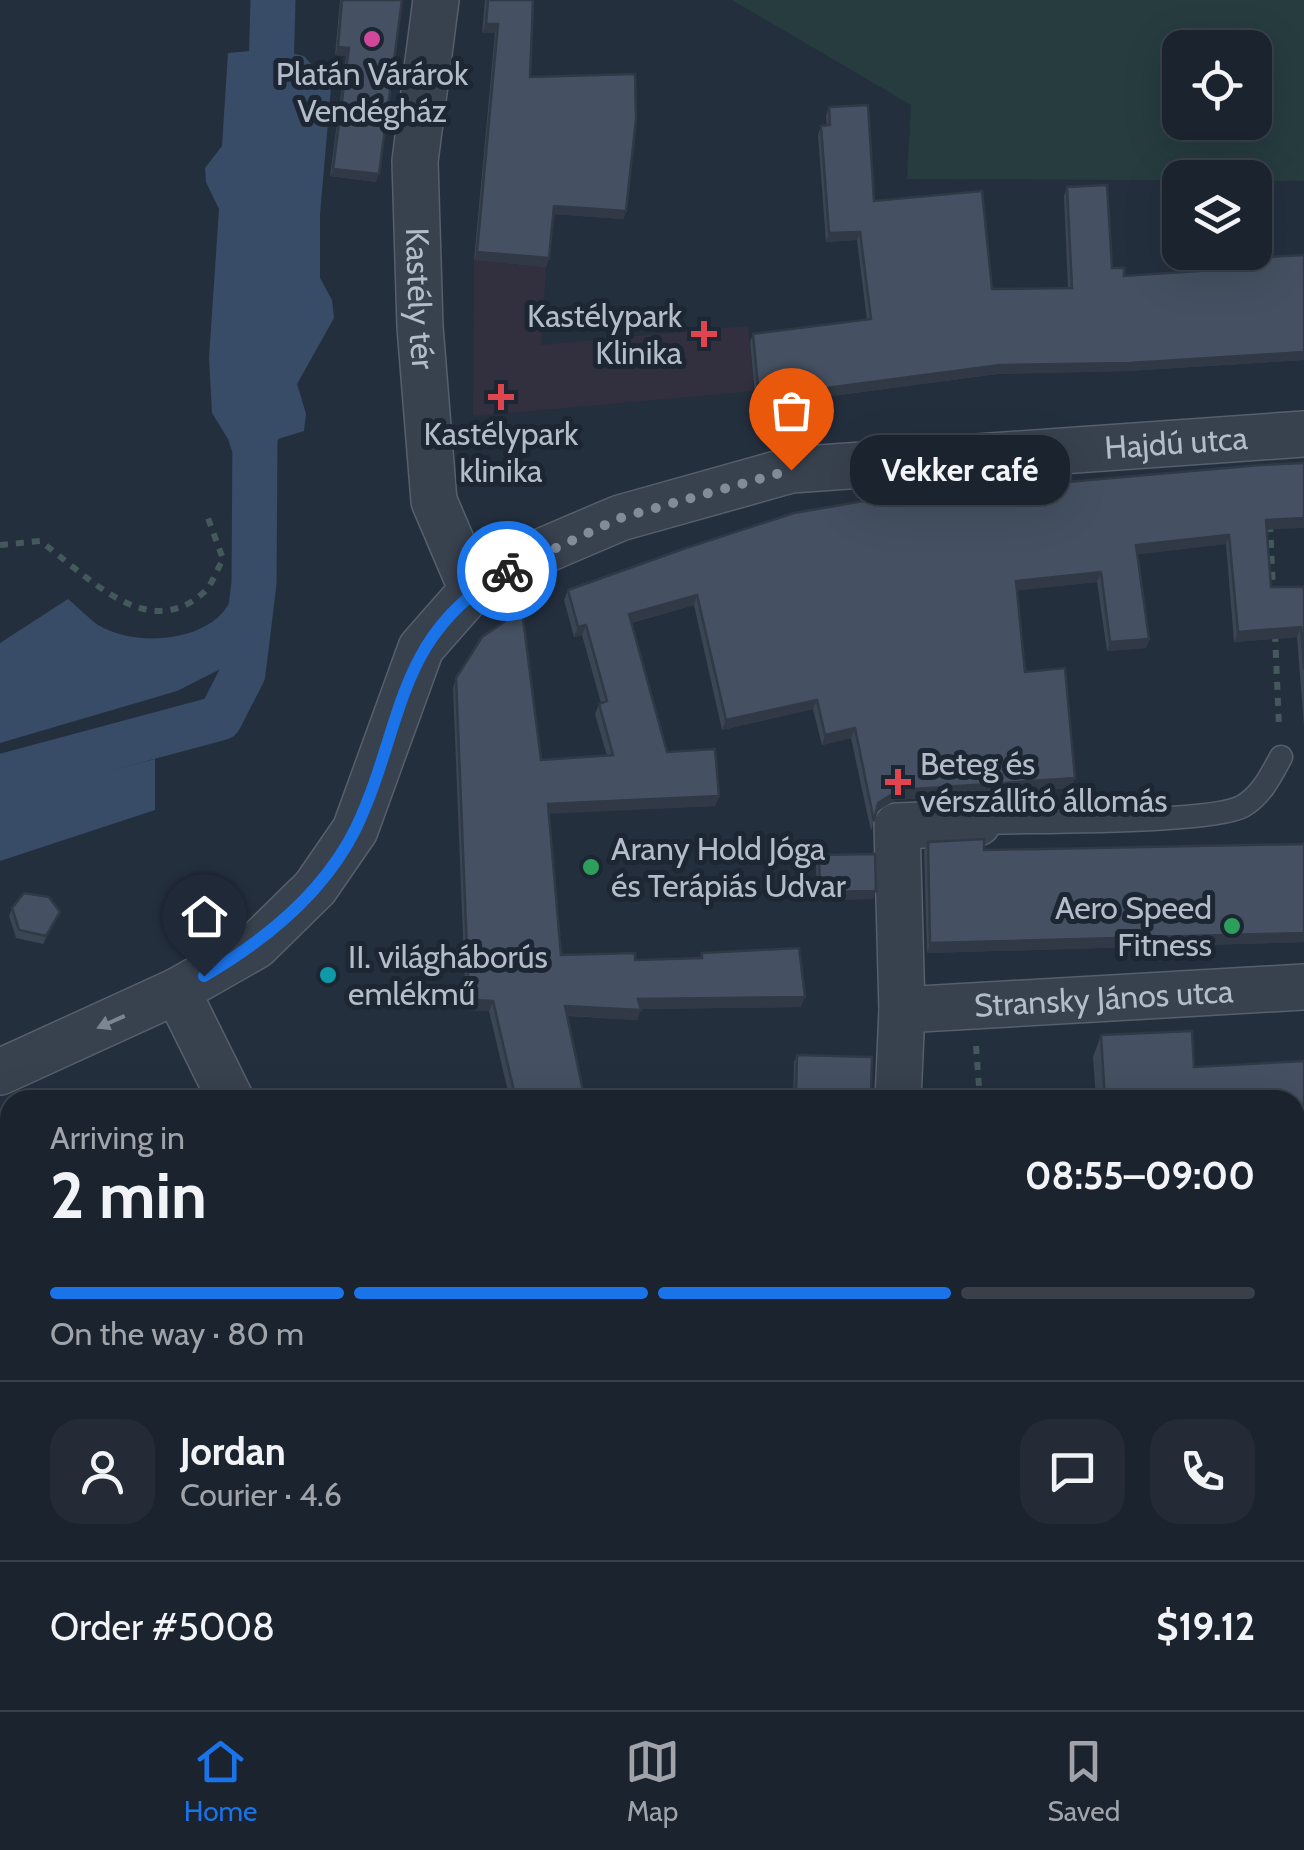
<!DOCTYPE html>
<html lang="en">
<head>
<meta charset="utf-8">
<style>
  :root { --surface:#1b232e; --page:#242b36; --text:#f1f3f6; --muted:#a0a4aa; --line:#39404a; --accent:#1a73e8 }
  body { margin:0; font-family:Cabin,sans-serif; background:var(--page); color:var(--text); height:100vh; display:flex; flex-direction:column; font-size:38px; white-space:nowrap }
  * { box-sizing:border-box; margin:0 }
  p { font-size:32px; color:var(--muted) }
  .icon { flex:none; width:55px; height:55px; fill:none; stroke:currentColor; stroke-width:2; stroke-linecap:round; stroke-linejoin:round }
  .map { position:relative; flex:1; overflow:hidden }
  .drawer { position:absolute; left:0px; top:1090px; width:1305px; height:620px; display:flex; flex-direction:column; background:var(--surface); border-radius:30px 30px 0 0; box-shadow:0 10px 40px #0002,0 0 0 2px var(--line) }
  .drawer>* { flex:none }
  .tools { position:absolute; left:1162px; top:30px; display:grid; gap:20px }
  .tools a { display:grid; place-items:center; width:110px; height:110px; border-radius:20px; background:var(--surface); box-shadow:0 10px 40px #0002,0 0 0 2px var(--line); font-size:50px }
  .pin { position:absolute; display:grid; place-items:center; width:85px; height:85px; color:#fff; margin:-102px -42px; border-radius:50% 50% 50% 0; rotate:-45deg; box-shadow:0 0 10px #0007 }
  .pin .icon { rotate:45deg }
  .courier { position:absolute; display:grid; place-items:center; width:100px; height:100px; margin:-50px; border:8px solid #1a73e8; border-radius:50%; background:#fff; color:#222; box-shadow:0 2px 12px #0007 }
  .bubble { position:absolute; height:70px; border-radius:30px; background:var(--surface); box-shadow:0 10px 40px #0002,0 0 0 2px var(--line); font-size:32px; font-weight:700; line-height:70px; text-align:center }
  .summary em { font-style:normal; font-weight:700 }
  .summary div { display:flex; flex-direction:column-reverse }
  .summary { display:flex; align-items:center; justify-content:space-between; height:170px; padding:0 50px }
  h1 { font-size:65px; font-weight:700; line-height:75px }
  .bar { display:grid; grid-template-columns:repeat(4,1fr); gap:15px 10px; align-content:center; height:120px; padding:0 50px }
  .bar i { height:12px; border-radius:8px; background:var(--line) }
  .bar .current { background:var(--accent) }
  .bar p { grid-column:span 4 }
  .line { display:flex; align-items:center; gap:25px; padding:0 50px; border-top:2px solid var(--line) }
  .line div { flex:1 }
  .round { display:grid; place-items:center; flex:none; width:105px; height:105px; border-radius:30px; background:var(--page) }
  .tabs { display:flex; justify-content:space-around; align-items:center; height:140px; border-top:2px solid var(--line); background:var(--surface); font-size:28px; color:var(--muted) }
  .tabs a { display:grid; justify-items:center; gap:5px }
  .tabs .current { color:var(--accent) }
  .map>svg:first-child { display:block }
  .medical { fill:#32303f }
  .green { fill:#263c3f; fill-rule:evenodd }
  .water { fill:#394c67 }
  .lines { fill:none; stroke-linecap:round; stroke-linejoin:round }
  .canal { stroke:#394c67; stroke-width:45 }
  .lane-casing { stroke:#565f6c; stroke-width:25 }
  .street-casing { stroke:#565f6c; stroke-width:48 }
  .path { stroke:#44595c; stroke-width:6; stroke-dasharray:8 8; stroke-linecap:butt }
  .lane { stroke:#38414e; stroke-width:22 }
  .street { stroke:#38414e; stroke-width:45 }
  .wall { fill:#3b4654 }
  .shaded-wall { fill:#303945 }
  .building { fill:#455162; stroke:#303945; stroke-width:2.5 }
  .oneway { fill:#7c8592 }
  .done { stroke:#828b98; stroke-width:10; stroke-dasharray:0 18 }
  .route { stroke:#1a73e8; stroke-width:12 }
  .hotel-dot { fill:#d1479c; stroke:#1d2633; stroke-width:4 }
  .health-dot { fill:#e0444e; stroke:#1d2633; stroke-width:4 }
  .leisure-dot { fill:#2e9e5b; stroke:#1d2633; stroke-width:4 }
  .culture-dot { fill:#0f9aa8; stroke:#1d2633; stroke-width:4 }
  .labels { text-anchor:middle; stroke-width:10; stroke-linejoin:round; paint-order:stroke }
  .poi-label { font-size:32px; fill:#b4bcc9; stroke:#1d2633; text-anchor:start }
  .street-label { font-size:32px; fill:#b4bcc9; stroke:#1d2633 }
</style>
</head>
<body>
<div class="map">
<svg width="1304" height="1710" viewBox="0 0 1304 1710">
  <rect width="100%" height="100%" fill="#242f3e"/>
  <path class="medical" d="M 474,260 L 546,267 L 541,345 L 748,326 L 754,391 L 473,416 Z"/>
  <path class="green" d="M 732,0 L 1304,0 L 1304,181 L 907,179 L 911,105 ZM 1180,48 L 1255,48 L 1255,122 L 1180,122 Z
    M 1304,1612 L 1304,1710 L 722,1710 L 721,1700 L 1295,1700 L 1295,1613 Z"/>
  <path class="water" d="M 273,49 L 304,56 L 331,87 L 320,214 L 320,278 L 332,300 L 334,318 L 297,384 L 306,414 L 304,431 L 278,439 L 261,492 L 245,491 L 228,439 L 212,413 L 209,358 L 219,209 L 206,182 L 205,168 L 222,146 L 228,53 Z
    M 242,551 L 272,556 L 264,647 L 177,691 L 0,743 L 0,643 L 68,599 C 78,607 88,618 98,625 C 132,646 198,643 224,611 C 238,594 239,572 242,551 Z
    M 155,759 L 155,810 L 0,861 L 0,798 Z"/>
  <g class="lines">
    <path class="canal" d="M 270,108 L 273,0
      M 0,777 L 220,718 L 243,673 L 254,583 L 255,432"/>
    <defs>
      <path id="lane" d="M 978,823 C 1025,821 1212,824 1243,806 C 1262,795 1271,775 1281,757
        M 660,1700 L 661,1710"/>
      <g id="street">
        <path id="s1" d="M 436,0 L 415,161 L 420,327 L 434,501 L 472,590"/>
        <path d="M 177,991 L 231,1100"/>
        <path id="s2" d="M 902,1010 L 1304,987"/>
        <path id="s3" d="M 0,1072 L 177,991 L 256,946 L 315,888 L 355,830 L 421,648 L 472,590 L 538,553 L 620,518 L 791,470 L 1304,434"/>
        <path d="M 898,1100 L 902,1010 L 897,826 L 978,823"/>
        <path d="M 0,1374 L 10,1448"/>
        <path d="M 1295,1582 L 1304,1581"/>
        <path d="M 36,1700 L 37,1710"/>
        <path d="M 89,1700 L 97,1700"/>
      </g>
    </defs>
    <use href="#lane" class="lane-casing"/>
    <use href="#street" class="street-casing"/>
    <path class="path" d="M 1270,524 L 1273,591
      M 0,545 L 40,541 C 85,573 146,644 203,593 C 212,586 217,569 223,559 L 208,518
      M 1275,634 L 1279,726
      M 976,1046 L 980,1100
      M 0,1591 L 10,1669
      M 1198,1700 L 1212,1710"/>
    <use href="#lane" class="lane"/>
    <use href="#street" class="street"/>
  </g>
  <path class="wall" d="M 340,0 L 402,0 L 376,182 L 330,176 L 346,56 L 335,55 Z
    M 485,0 L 533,0 L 530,77 L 626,211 L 623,219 L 553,214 L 549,258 L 546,267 L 474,260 L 495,33 L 482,33 Z
    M 829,107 L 874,201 L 992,289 L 1068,288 L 1064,196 L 1067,187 L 1112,268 L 1124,276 L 1240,268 L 1243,258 L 1304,255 L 1304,360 L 1126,371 L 997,374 L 756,406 L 750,342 L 753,334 L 867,320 L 857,240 L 826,242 L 818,135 L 821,126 L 827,126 L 826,116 Z
    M 1266,530 L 1271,587 L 1304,587 L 1304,726 L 1297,637 L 1234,642 L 1226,544 L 1138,554 L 1149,639 L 1146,648 L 1107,651 L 1097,582 L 1017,590 L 1025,672 L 1075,778 L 1071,788 L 895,800 L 876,812 L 871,831 L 851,738 L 822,745 L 813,709 L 722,730 L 694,605 L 631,623 L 667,752 L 719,796 L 715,806 L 549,813 L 561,955 L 635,960 L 700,958 L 702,953 L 801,1007 L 640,1009 L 637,1020 L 568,1016 L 585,1100 L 510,1100 L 489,1011 L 466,1010 L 453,688 L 456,678 L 541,760 L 607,756 L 595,714 L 599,704 L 601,703 L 582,635 L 574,637 L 564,600 L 568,590 Z
    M 928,842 L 984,850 L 1304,844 L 1304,942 L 927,953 L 924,851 Z
    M 819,855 L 876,891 L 873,899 L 817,900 L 816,863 Z
    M 12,908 L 60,912 L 43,944 L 16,938 L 9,916 Z
    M 1101,1035 L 1194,1067 L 1295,1100 L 1096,1100 L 1093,1057 Z
    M 797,1055 L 871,1092 L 868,1100 L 793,1098 L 794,1062 Z"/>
  <path class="shaded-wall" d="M 486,24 L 498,24 L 495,33 L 482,33 Z
    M 338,47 L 349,48 L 346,56 L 335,55 Z
    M 333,169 L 379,174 L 376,182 L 330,176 Z
    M 554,206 L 626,211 L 623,219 L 550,214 Z
    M 860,232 L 857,240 L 826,242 L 829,233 Z
    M 477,252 L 549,258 L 546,267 L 474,260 Z
    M 1304,352 L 1304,360 L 1126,371 L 997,374 L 756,406 L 759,397 L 1000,365 Z
    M 1304,518 L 1304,528 L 1262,530 L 1266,520 Z
    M 1229,535 L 1226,544 L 1133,555 L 1136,545 Z
    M 1101,572 L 1097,582 L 1013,591 L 1016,581 Z
    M 697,595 L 694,605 L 625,624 L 629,614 Z
    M 586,625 L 582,635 L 574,637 L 578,627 Z
    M 1301,627 L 1297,637 L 1234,642 L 1238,632 Z
    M 1149,639 L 1146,648 L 1107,651 L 1110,642 Z
    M 817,700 L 813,709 L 722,730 L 726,720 Z
    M 855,728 L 851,738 L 822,745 L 825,735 Z
    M 1075,778 L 1071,788 L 895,800 L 874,813 L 878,803 L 899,790 Z
    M 719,796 L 715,806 L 545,814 L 548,804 Z
    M 876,891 L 873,899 L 817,900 L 820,892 Z
    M 1304,933 L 1304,942 L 927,953 L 930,943 Z
    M 805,997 L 801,1007 L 634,1009 L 638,999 Z
    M 469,1000 L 493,1001 L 489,1011 L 466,1010 Z
    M 565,1006 L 641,1010 L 637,1020 L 562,1015 Z
    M 796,1090 L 871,1092 L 868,1100 L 793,1098 Z
    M 1304,1271 L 1304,1293 L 1295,1293 L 1295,1272 Z"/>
  <path class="building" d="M 342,0 L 402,0 L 379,174 L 333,169 L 349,48 L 338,47 Z
    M 488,0 L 533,0 L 530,77 L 635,74 L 636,119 L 626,211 L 554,206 L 549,258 L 477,252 L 498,24 L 486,24 Z
    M 868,105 L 874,201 L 982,191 L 992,289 L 1072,288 L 1067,187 L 1107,185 L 1112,268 L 1124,268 L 1124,276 L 1243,268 L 1243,258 L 1304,255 L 1304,352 L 1130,363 L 1000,365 L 759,397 L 753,334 L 871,319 L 860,232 L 829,233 L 821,126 L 830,125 L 829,107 Z
    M 1304,463 L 1304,518 L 1266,520 L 1271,587 L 1304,587 L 1304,669 L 1301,627 L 1238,632 L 1229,535 L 1136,545 L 1149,639 L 1110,642 L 1101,572 L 1016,581 L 1025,672 L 1065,668 L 1075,778 L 899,790 L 878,803 L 874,821 L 855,728 L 825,735 L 817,700 L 726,720 L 697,595 L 629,614 L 667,752 L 715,749 L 719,796 L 548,804 L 561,955 L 635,953 L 635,960 L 702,958 L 702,953 L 799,948 L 805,997 L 638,999 L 641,1010 L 565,1006 L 585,1100 L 516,1100 L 493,1001 L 469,1000 L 456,678 L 482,637 L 522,610 L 541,760 L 613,755 L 599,704 L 607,701 L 586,625 L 578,627 L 568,590 L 686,548 L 794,513 L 875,499 L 1260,465 Z
    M 984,839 L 984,850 L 1304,844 L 1304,933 L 930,943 L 928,842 Z
    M 875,854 L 876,891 L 820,892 L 819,855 Z
    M 24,893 L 49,897 L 60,912 L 46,936 L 19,930 L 12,908 Z
    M 1192,1031 L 1194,1067 L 1304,1061 L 1304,1271 L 1295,1272 L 1295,1100 L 1105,1100 L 1101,1035 Z
    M 797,1055 L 872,1057 L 871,1092 L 796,1090 Z"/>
  <defs><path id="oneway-solid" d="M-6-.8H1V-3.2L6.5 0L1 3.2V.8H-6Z" transform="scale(2.5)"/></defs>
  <use class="oneway" href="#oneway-solid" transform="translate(111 1022) rotate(156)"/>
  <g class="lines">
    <path class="done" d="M 507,571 L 620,518 L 791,470"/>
    <path class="route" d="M 204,976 C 264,941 324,893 356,828 C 405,724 394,635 507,571"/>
  </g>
  <circle class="hotel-dot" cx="372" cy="39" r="10"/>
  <g class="health-dot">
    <path d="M699 319h10v10h10v10h-10v10h-10v-10h-10v-10h10z"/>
    <path d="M496 382h10v10h10v10h-10v10h-10v-10h-10v-10h10z"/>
    <path d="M893 767h10v10h10v10h-10v10h-10v-10h-10v-10h10z"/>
  </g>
  <g class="leisure-dot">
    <circle cx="591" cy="867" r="10"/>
    <circle cx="1232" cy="926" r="10"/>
  </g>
  <circle class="culture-dot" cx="328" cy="975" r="10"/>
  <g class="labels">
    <g class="poi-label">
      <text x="372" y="85" text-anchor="middle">Platán Várárok<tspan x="372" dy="37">Vendégház</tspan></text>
      <text x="682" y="327" text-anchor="end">Kastélypark<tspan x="682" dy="37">Klinika</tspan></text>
      <text x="501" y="445" text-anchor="middle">Kastélypark<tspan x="501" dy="37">klinika</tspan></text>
      <text x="920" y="775">Beteg és<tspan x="920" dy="37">vérszállító állomás</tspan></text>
      <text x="611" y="860">Arany Hold Jóga<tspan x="611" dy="37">és Terápiás Udvar</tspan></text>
      <text x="1212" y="919" text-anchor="end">Aero Speed<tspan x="1212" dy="37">Fitness</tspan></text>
      <text x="348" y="968">II. világháborús<tspan x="348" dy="37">emlékmű</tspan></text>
    </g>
    <g class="street-label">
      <text dy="11" stroke="none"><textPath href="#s1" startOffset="300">Kastély tér</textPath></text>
      <text dy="11" stroke="none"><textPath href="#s3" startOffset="1438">Hajdú utca</textPath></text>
      <text dy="11" stroke="none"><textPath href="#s2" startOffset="202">Stransky János utca</textPath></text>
    </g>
  </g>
</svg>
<div class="tools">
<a><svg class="icon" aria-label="locate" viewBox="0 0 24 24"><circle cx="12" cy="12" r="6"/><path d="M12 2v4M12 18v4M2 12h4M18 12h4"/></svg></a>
<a><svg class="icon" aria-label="layers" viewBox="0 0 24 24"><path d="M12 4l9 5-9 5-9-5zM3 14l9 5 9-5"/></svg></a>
</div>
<div class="pin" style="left:791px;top:470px;background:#ea580c"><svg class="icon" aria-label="bag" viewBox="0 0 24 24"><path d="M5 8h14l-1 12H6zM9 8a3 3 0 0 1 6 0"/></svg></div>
<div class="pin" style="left:204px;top:976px;background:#1f2937"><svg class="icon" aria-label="home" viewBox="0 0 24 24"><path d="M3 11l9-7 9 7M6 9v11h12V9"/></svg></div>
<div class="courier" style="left:507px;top:571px"><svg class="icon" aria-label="bike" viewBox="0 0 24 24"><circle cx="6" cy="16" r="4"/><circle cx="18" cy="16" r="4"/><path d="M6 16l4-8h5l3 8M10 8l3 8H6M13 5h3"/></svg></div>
<div class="bubble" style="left:850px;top:435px;width:220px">Vekker café</div>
<section class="drawer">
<div class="summary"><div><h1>2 min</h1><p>Arriving in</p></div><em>08:55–09:00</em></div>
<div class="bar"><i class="current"></i><i class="current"></i><i class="current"></i><i></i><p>On the way · 80 m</p></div>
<div class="line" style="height:180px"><a class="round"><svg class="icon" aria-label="person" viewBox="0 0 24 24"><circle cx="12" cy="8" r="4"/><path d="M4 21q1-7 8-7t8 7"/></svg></a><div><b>Jordan</b><p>Courier · 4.6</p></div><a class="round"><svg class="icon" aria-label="chat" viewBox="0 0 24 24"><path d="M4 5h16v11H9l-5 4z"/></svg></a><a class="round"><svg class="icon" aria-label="phone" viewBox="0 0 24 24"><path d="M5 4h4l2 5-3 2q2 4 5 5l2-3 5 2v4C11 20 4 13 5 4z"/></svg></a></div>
<div class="line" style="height:130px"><div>Order #5008</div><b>$19.12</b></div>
</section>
</div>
<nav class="tabs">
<a class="current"><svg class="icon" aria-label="home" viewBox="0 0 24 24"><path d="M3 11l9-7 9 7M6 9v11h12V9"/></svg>Home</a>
<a><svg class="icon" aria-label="map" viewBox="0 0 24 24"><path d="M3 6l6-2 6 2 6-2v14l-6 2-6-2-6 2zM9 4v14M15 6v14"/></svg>Map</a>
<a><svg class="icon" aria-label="saved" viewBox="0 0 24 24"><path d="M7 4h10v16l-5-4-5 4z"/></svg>Saved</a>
</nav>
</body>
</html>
